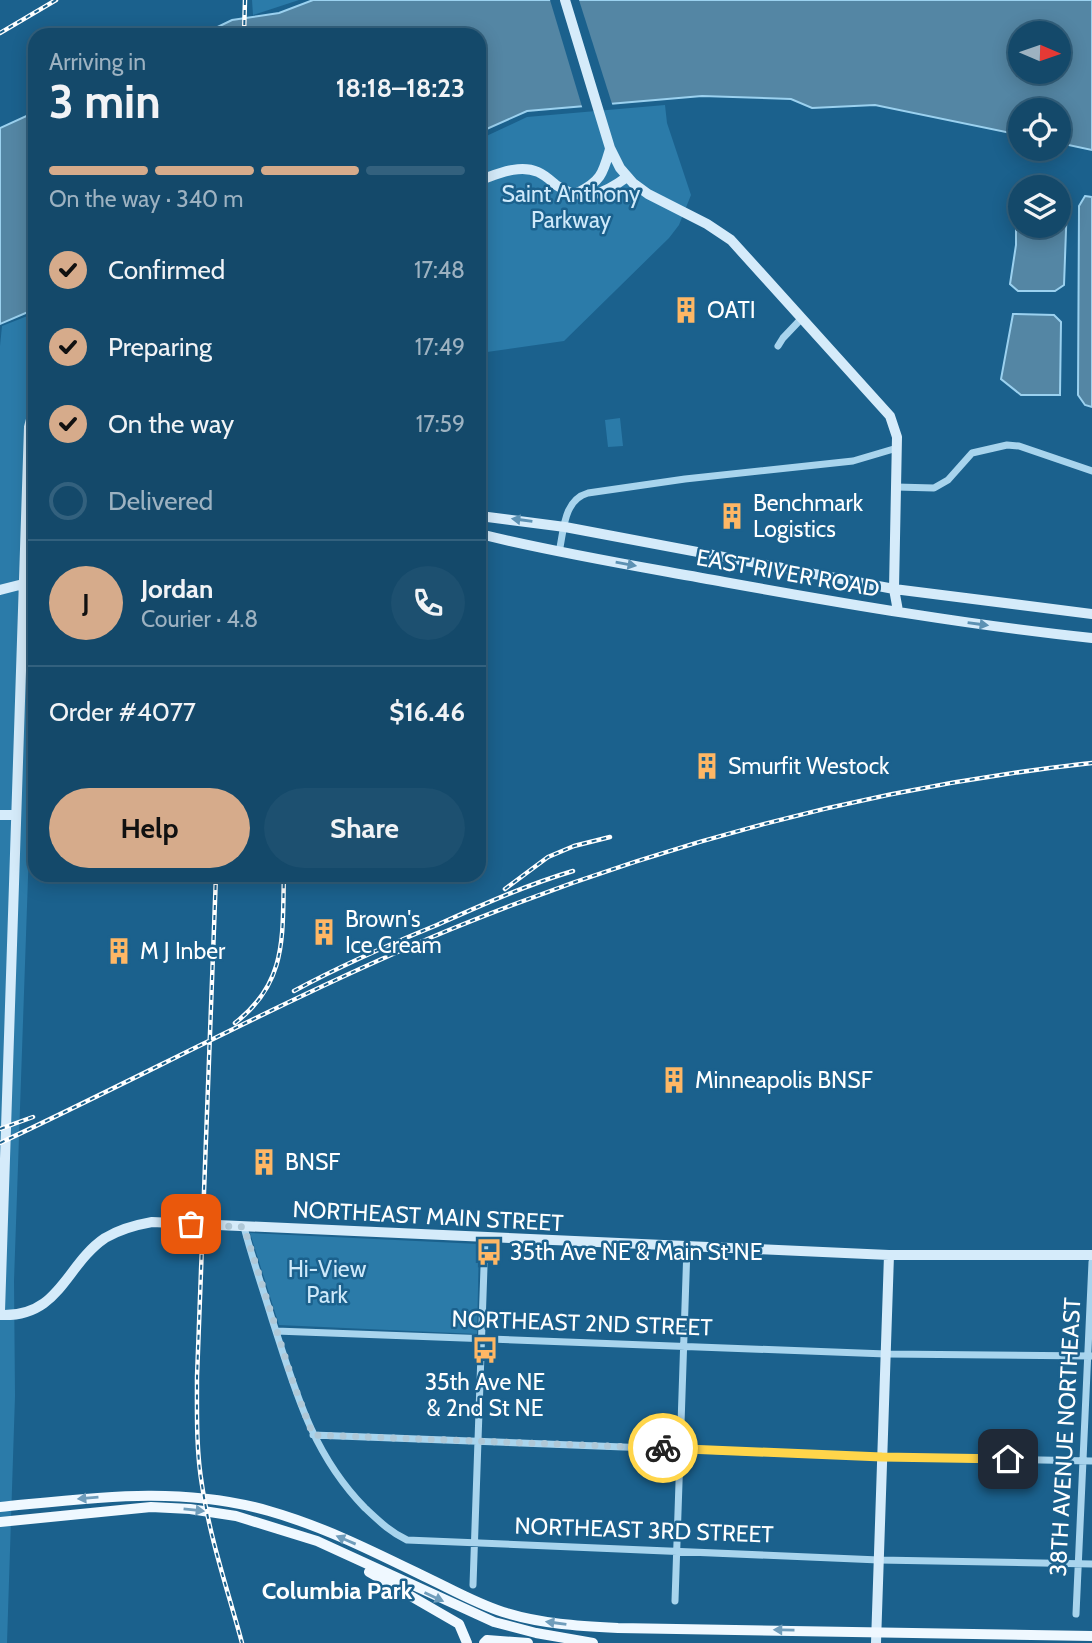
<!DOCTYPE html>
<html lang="en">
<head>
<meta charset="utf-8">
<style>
  :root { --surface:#14496a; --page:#1d5070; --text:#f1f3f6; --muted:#9db2c1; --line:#33617e; --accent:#d6ab8b }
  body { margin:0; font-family:Cabin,sans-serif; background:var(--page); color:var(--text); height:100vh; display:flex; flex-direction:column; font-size:26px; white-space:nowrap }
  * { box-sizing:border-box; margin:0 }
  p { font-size:23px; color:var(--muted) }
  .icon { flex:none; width:38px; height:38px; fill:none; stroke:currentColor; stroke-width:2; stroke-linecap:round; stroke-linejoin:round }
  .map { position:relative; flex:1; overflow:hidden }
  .drawer { position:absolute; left:28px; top:28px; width:458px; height:854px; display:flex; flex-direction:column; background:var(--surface); border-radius:21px; box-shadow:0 4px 18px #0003,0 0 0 2px var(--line) }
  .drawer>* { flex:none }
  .needle { width:46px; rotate:92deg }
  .buttons { position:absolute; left:1008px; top:21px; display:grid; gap:14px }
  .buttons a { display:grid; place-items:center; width:63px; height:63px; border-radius:50%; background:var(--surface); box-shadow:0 4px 18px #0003,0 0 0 2px var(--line); font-size:35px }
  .pin { position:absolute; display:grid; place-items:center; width:60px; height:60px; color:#fff; margin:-30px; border-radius:14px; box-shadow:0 4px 10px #0006 }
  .courier { position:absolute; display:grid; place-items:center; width:70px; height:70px; margin:-35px; border:5px solid #ffd54a; border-radius:50%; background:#fff; color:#222; box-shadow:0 2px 9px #0007 }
  .summary em { font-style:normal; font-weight:700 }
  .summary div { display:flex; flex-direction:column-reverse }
  .summary { display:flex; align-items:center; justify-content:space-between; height:119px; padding:0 21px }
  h1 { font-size:46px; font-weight:700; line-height:52px }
  .bar { display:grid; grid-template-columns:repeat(4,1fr); gap:10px 7px; align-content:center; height:84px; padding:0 21px }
  .bar i { height:9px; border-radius:5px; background:var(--line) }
  .bar .active { background:var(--accent) }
  .bar p { grid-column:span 4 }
  .line { display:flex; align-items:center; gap:18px; padding:0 21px; border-top:2px solid var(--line) }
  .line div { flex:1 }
  .round { display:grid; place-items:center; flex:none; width:74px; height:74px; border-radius:37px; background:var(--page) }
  ol { padding:0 21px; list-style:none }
  li { display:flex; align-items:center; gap:21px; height:77px }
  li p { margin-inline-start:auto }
  li .icon { padding:7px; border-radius:50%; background:var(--accent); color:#111; stroke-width:4 }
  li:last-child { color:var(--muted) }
  li i { width:38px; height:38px; border:4px solid var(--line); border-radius:50% }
  .primary-button { display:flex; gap:14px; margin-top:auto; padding:14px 21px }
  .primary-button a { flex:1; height:80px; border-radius:42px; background:var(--accent); color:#111; font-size:28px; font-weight:700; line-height:80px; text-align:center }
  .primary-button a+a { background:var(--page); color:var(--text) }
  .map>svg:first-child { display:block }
  .green { fill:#2b7ba9 }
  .water { fill:#5486a4; stroke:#9bd1ef; stroke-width:2; fill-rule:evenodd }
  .pier { fill:#1b618d }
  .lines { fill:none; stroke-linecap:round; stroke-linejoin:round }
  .street { stroke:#a8d4ed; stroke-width:7 }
  .secondary { stroke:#d5ebfa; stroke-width:10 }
  .primary { stroke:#eff8ff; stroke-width:10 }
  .rail-casing { stroke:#fff; stroke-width:4.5 }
  .rail { stroke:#1b618d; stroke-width:2; stroke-dasharray:5; stroke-linecap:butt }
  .oneway { fill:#5c91b3 }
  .oneway2 { fill:#709dbb }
  .done { stroke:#afc8d7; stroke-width:7; stroke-dasharray:0 12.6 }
  .route { stroke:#ffd54a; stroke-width:9 }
  .labels { text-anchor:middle; stroke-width:5; stroke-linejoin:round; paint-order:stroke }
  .park-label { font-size:23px; fill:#cee9fa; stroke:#1b618d }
  .poi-label { font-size:23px; fill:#fff; stroke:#1b618d; text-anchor:start }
  .street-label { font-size:23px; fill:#fff; stroke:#1b618d }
  .neighbourhood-label { font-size:24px; font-weight:bold; fill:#fff; stroke:#1b618d }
</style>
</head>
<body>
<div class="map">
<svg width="1092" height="1643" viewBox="0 0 1092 1643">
  <rect width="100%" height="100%" fill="#1b618d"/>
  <path class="green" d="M 252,0 L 299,0 L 253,15 Z
    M 665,105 L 667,123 L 691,195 L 679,225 L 669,238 L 564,341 L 480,353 L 480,139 L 527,117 Z
    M 35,313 L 35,676 L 14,1281 L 15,1396 L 7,1643 L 0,1643 L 0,346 L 2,326 Z
    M 620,418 L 623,446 L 608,447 L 605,420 Z
    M 250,1233 L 479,1244 L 477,1334 L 279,1325 Z"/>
  <path class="water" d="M 313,0 L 1092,0 L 1092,150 L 1059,143 L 1059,110 L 1020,110 L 1020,135 L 875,105 L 812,108 L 791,99 L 702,96 L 527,111 L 480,132 L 480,35 L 201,35 L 232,20 L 279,13 ZM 1020,33 L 1059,33 L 1059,72 L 1020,72 Z
    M 35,112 L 35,309 L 0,324 L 0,128 Z
    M 1085,196 L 1092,197 L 1092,407 L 1085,405 L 1078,395 L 1079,206 Z
    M 1059,198 L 1067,203 L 1064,285 L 1055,291 L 1018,291 L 1010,284 L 1016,245 L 1016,208 L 1020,204 L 1020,226 L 1059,226 Z
    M 1013,314 L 1054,315 L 1061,322 L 1060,395 L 1021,395 L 1001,379 Z"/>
  <path class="pier" d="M 550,0 L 579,0 L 613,107 L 583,110 Z"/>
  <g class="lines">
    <path class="street" d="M 778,346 L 783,338 L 802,318
      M 896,487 L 934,488 L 948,480 L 972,453 L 1007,445 L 1019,446 L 1092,471
      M 559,552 C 564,531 563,500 588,493 L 685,479 L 853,461 L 897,448
      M 244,1227 C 252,1258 263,1289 272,1319 C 295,1390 312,1454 365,1508 C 379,1521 390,1532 407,1540 L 879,1560 L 1092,1564
      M 276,1331 L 886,1354 L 1092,1356
      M 313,1435 L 882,1457 L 1092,1461
      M 473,1585 L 485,1238
      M 675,1601 L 687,1247
      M 1076,1614 L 1092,1262"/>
    <path class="secondary" d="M 565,0 L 610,148 L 620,168 L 633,183 L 648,194 L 707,224 L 731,240 L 890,416 L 897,437 L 894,589 L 898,611
      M 480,180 C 498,174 519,164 538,172 C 545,175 550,180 556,185 C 583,204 604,194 627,177
      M 577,193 C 601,182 603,173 610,149
      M 480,516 L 565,527 L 894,589 L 1092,614
      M 480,534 C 561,554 643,567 724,582 C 846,604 969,625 1092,638
      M 0,590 L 35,581
      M 0,815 L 16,815
      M 0,1311 L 29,427 L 35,404
      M 0,1315 C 60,1318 65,1265 105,1238 C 120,1229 135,1225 152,1222 L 889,1255 L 1092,1255
      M 876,1643 L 889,1255"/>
    <path class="primary" d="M 0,1507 C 91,1498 180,1485 269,1511 C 329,1528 384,1557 440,1584 C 460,1594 481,1605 503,1612 C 540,1624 579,1626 618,1628 L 1092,1636
      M 0,1522 L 151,1507 L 190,1509 L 236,1516 L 317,1541 L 494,1622 L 536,1633 L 593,1643
      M 369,1572 L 459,1624 L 467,1643
      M 484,1643 L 487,1640 L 528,1643"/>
    <defs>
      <path id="rail" d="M 0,33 L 56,0
        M 244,35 L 245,0
        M 216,875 L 197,1377 C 197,1413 196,1450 202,1485 C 210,1539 228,1591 242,1643
        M 505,889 L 548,857 L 574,846 L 610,837
        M 294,991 C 340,966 388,945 437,925 C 482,905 526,885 573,871
        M 235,1023 C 288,982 282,936 284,875
        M 0,1129 L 33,1117
        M 0,1143 C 149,1073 297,993 449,930 C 654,846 871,787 1092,763"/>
    </defs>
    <use href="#rail" class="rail-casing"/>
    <use href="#rail" class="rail"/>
  </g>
  <defs><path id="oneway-solid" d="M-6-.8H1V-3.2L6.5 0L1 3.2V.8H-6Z" transform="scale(1.75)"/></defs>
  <g class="oneway">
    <use href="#oneway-solid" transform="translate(522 520) rotate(-172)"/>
    <use href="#oneway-solid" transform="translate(626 564) rotate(10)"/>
    <use href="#oneway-solid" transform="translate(978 624) rotate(8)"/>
  </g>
  <g class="oneway2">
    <use href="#oneway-solid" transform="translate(88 1498) rotate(175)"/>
    <use href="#oneway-solid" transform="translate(194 1510) rotate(6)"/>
    <use href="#oneway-solid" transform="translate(346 1540) rotate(-157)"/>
    <use href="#oneway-solid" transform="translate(434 1597) rotate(25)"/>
    <use href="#oneway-solid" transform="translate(556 1623) rotate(-172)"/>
    <use href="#oneway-solid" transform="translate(784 1630) rotate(-179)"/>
  </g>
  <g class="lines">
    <path class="done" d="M 191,1224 L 244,1227 L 293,1382 L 313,1435 L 663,1448"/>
    <path class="route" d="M 663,1448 L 882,1457 L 1008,1459"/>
  </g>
  <defs>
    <symbol id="building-bare" viewBox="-9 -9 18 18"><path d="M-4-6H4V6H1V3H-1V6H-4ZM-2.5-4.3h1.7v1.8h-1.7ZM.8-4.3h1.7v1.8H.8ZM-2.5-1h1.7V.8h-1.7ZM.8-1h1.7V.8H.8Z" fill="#feb765" stroke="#1b618d" stroke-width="2.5" paint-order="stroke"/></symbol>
    <symbol id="bus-bare" viewBox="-9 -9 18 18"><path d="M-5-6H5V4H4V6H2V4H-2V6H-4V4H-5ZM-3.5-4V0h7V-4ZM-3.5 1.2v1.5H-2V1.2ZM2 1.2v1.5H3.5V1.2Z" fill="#feb765" stroke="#1b618d" stroke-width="2.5" paint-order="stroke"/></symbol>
  </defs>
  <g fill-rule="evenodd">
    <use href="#building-bare" x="667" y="291" width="38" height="38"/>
    <use href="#building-bare" x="713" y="497" width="38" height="38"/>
    <use href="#building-bare" x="688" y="747" width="38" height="38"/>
    <use href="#building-bare" x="305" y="913" width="38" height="38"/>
    <use href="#building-bare" x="100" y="932" width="38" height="38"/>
    <use href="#building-bare" x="655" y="1061" width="38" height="38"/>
    <use href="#building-bare" x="245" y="1143" width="38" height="38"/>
    <use href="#bus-bare" x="470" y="1233" width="38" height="38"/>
    <use href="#bus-bare" x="466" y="1331" width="38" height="38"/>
  </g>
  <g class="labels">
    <g class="park-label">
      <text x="571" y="202">Saint Anthony<tspan x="571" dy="26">Parkway</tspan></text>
      <text x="327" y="1277">Hi-View<tspan x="327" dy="26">Park</tspan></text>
    </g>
    <g class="poi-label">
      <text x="707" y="318">OATI</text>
      <text x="753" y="511">Benchmark<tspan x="753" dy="26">Logistics</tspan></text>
      <text x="728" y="774">Smurfit Westock</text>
      <text x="345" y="927">Brown's<tspan x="345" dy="26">Ice Cream</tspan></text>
      <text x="140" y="959">M J Inber</text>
      <text x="695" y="1088">Minneapolis BNSF</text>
      <text x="285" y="1170">BNSF</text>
      <text x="510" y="1260">35th Ave NE &amp; Main St NE</text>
      <text x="485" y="1390" text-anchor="middle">35th Ave NE<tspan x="485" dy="26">&amp; 2nd St NE</tspan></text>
    </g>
    <g class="street-label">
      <text transform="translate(788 573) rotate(10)" y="8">EAST RIVER ROAD</text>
      <text transform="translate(428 1216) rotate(3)" y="8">NORTHEAST MAIN STREET</text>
      <text transform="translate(582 1323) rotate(2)" y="8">NORTHEAST 2ND STREET</text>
      <text transform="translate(1065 1437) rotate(-87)" y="8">38TH AVENUE NORTHEAST</text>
      <text transform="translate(644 1530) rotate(2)" y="8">NORTHEAST 3RD STREET</text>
    </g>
    <g class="neighbourhood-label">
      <text x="337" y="1599">Columbia Park</text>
    </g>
  </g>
</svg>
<div class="buttons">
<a><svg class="needle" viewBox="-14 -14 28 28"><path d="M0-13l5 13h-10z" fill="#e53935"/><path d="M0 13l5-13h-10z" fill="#9db2c1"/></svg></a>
<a><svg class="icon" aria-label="locate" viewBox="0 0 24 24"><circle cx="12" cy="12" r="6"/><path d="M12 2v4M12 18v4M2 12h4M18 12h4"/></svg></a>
<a><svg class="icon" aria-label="layers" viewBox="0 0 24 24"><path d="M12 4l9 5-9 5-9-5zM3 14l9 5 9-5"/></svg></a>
</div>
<div class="pin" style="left:191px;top:1224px;background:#ea580c"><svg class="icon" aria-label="bag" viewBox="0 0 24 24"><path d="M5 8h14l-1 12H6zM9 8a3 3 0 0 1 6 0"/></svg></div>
<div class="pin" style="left:1008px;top:1459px;background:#1f2937"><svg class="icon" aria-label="home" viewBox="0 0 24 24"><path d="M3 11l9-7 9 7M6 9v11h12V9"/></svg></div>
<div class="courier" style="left:663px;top:1448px"><svg class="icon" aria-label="bike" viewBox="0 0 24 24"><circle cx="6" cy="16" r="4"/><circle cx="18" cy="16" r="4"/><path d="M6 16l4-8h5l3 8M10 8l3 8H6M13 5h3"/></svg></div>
<section class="drawer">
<div class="summary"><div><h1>3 min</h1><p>Arriving in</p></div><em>18:18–18:23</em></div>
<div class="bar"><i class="active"></i><i class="active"></i><i class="active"></i><i></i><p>On the way · 340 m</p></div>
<ol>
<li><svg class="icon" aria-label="check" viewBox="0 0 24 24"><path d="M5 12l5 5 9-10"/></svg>Confirmed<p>17:48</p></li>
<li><svg class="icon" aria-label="check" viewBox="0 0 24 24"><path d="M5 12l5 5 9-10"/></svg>Preparing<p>17:49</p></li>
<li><svg class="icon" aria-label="check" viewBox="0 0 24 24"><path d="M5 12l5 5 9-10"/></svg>On the way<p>17:59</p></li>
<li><i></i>Delivered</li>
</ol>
<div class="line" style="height:126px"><b class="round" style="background:var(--accent);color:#111">J</b><div><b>Jordan</b><p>Courier · 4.8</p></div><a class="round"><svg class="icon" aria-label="phone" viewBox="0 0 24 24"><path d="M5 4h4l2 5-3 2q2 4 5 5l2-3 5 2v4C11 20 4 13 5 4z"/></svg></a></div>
<div class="line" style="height:91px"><div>Order #4077</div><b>$16.46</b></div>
<div class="primary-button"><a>Help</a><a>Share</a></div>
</section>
</div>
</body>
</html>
